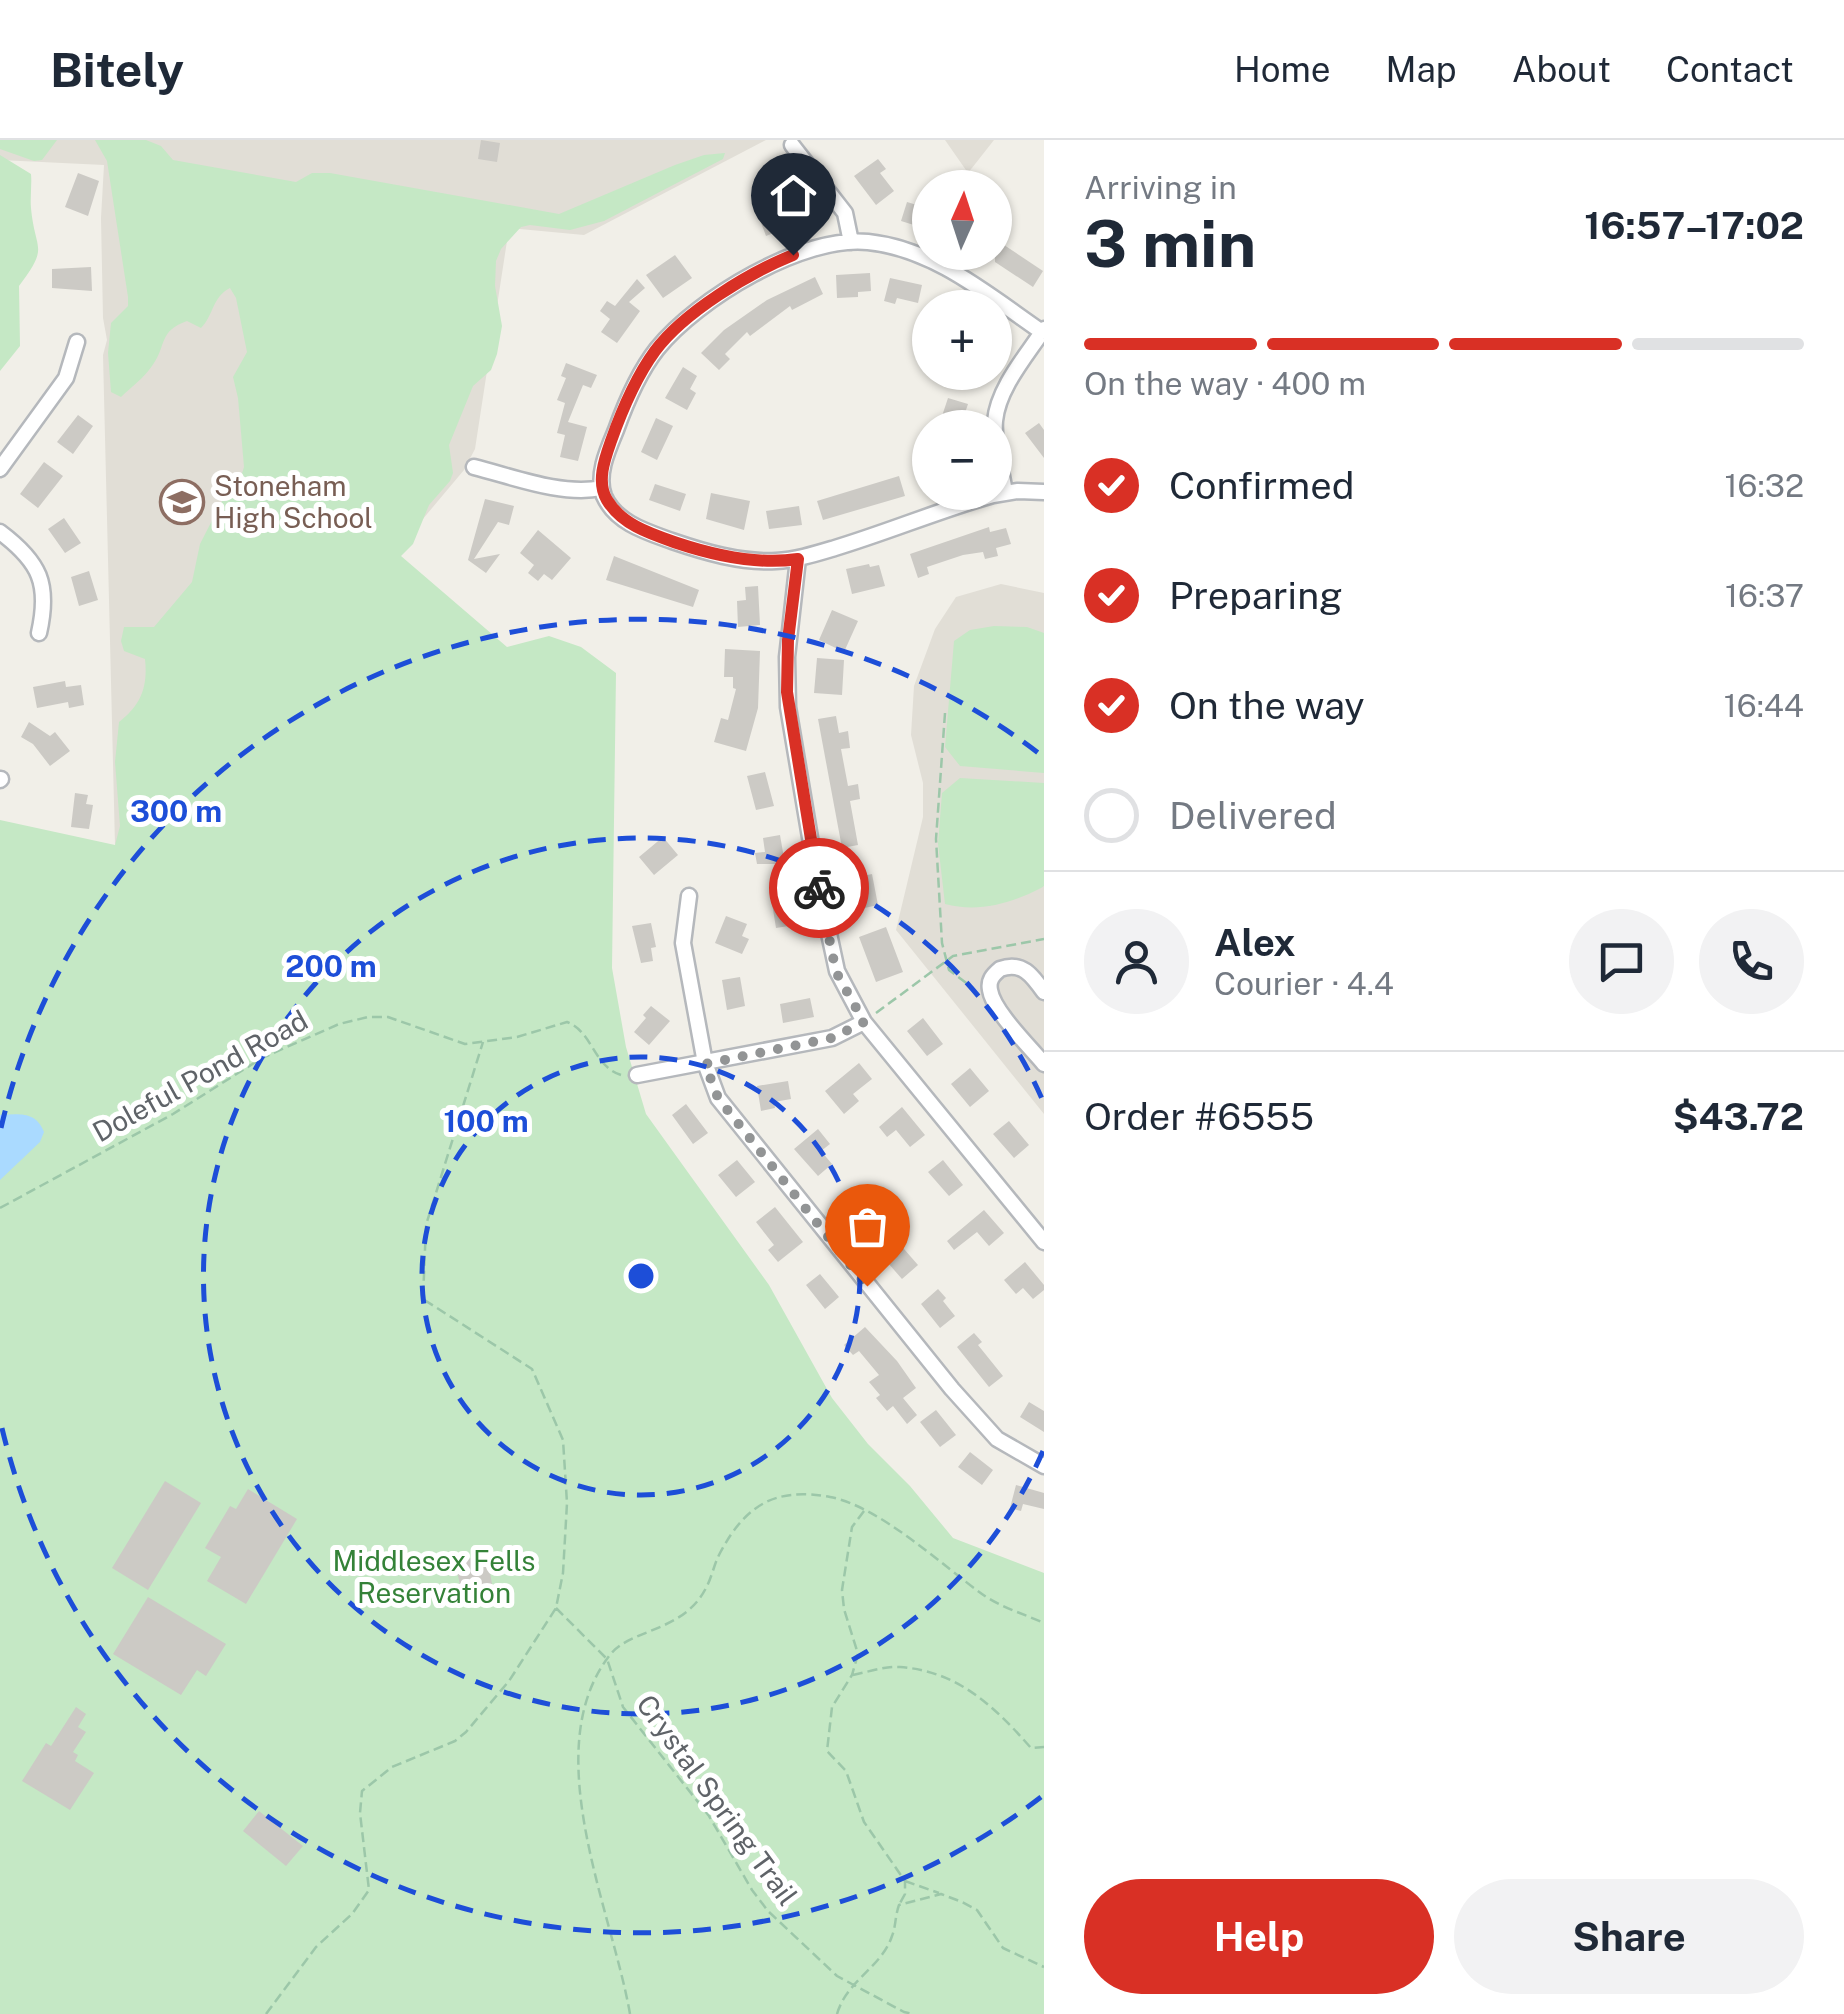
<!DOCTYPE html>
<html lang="en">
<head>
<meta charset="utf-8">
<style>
  :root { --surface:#fff; --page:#f2f2f3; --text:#1f2937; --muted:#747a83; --line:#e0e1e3; --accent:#d93025 }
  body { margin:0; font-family:"Public Sans",sans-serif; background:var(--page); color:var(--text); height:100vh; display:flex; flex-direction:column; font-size:38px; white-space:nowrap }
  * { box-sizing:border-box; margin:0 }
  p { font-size:32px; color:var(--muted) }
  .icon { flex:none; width:55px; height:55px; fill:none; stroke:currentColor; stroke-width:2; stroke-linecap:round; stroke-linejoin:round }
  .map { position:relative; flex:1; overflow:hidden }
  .drawer { display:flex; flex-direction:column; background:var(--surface); width:800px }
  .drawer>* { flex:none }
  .needle { width:65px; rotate:3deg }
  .controls { position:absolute; left:912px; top:30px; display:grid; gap:20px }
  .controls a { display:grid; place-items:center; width:100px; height:100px; border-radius:50%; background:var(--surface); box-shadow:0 2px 8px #0004; font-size:50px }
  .pin { position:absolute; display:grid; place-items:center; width:85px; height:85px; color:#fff; margin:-102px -42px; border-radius:50% 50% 50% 0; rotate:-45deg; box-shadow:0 0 10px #0007 }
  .pin .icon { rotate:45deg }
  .courier { position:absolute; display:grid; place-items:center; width:100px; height:100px; margin:-50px; border:8px solid #d93025; border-radius:50%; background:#fff; color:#222; box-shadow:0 2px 12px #0007 }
  .head em { font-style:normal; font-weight:700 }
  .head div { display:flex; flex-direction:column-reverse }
  .head { display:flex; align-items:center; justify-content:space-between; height:170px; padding:0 40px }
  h1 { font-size:65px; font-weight:700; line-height:75px }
  .bar { display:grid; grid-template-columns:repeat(4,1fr); gap:15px 10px; align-content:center; height:120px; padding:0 40px }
  .bar i { height:12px; border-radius:8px; background:var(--line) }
  .bar .active { background:var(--accent) }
  .bar p { grid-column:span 4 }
  .line { display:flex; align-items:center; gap:25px; padding:0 40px; border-top:2px solid var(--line) }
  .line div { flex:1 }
  .round { display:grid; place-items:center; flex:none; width:105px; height:105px; border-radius:52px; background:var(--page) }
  ol { padding:0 40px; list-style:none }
  li { display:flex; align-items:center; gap:30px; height:110px }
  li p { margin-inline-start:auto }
  li .icon { padding:10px; border-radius:50%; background:var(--accent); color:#fff; stroke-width:4 }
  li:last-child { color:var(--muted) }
  li i { width:55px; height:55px; border:5px solid var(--line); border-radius:50% }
  .primary-button { display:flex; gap:20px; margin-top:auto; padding:20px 40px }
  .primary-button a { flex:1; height:115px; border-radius:60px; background:var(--accent); color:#fff; font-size:40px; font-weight:700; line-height:115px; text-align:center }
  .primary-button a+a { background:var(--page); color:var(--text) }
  header { display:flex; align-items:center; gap:60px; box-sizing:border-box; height:140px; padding:0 50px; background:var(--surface); border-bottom:2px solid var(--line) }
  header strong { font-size:48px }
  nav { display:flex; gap:55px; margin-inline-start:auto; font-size:35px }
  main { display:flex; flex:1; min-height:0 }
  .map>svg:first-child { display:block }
  .education { fill:#e1ded6 }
  .green { fill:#c5e8c5 }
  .water { fill:#aadaff }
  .building { fill:#cccac5 }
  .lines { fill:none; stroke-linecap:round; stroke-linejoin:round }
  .street-casing { stroke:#b5b8bc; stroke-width:19 }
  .path { stroke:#9cc7a9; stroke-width:2.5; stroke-dasharray:10 5; stroke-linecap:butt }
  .street { stroke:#fff; stroke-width:14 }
  .done { stroke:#929495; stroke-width:10; stroke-dasharray:0 18 }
  .route { stroke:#d93025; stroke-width:12 }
  .ring { fill:none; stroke:#1d4ed8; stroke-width:5; stroke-dasharray:18 12 }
  .labels { text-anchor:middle; stroke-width:10; stroke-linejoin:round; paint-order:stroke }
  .education-label { font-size:28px; fill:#785e54; stroke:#fff; text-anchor:start }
  .street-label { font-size:28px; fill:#5f6368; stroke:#fff }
  .park-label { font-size:28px; fill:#348238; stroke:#fff }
  .centre { fill:#1d4ed8; stroke:#fff; stroke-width:5 }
  .ring-label { font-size:30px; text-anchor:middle; font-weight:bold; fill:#1d4ed8; stroke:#fff; stroke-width:10; stroke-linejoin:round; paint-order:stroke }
</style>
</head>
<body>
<header>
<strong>Bitely</strong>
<nav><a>Home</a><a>Map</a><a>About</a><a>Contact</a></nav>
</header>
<main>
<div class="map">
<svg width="1044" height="1874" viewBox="0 0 1044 1874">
  <rect width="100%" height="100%" fill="#f1efe8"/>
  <path class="education" d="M 0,0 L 766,0 L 584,95 L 509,88 L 475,309 L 464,330 L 396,411 L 256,605 L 115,705 L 103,215 L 107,200 L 103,178 L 101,78 L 104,25 L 0,20 Z
    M 945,0 L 994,0 L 968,33 Z
    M 1001,444 L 1044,453 L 1044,974 L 896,790 L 923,677 L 923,643 L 911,595 L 914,546 L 935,489 L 956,457 Z"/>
  <path class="green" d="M 0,0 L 57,0 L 42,20 L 34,21 L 0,9 Z
    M 95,0 L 146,0 L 161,6 L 173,20 L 296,42 L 312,33 L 330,33 L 559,74 L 675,25 L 704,15 L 725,13 L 723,19 L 604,81 L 570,90 L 530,85 L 521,87 L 501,109 L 496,121 L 495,146 L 502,186 L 497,214 L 491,230 L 473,246 L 449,305 L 453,333 L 450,341 L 429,365 L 413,404 L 401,416 L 507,507 L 549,496 L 581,507 L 616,533 L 612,828 L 626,907 L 646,974 L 769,1145 L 832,1258 L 868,1304 L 910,1346 L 953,1398 L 1044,1433 L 1044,1874 L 0,1874 L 0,680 L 115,705 L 120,686 L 115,622 L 119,582 C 141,565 148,547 145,519 L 124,511 L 121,501 L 124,487 L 154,487 L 192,442 L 200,404 L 223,359 L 238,346 L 244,327 L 238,258 L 233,237 L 247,212 L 236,158 L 230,148 C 212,157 214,175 201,188 L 187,181 C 158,191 167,206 152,226 C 144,238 131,247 121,257 L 111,252 L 108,213 L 111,183 L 128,166 L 128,157 L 107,21 Z
    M 0,15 L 31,34 C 32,45 30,57 31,68 C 35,112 50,105 19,146 L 20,206 L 0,231 Z
    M 994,486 L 1027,487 L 1044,493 L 1044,633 L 960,626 L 945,607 L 954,501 L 970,490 Z
    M 960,638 L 1044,643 L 1044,746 L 1041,748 C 1012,763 979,773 945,764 L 938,704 L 942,653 Z"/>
  <path class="water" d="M 0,975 C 19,974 36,971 44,992 L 40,1002 L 0,1040 Z"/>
  <path class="building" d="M 481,0 L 500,3 L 497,22 L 478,19 Z
    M 878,19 L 886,29 L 880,33 L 894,51 L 876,65 L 854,36 Z
    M 78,33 L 99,41 L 88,76 L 65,67 Z
    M 907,62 L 930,69 L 930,90 L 901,81 Z
    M 791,65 L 798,83 L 766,96 L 757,72 L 768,67 L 770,73 Z
    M 995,99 L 1043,131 L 1033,147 L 995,122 Z
    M 675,115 L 692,138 L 663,158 L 646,135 Z
    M 91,127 L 92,151 L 52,148 L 52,129 Z
    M 870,133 L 871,151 L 858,152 L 858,157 L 837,158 L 836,135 Z
    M 815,137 L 823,154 L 792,170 L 790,166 L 750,196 L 747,192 L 725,214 L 730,219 L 719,230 L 701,213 L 724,190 L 767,160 Z
    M 890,138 L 922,145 L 918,163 L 897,158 L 895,164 L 884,161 Z
    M 637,139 L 645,148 L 629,162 L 640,171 L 617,203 L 601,192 L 610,179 L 600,171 L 607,161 L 615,166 Z
    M 566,223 L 597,235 L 591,248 L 583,245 L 568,282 L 587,287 L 578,321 L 560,317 L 565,295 L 557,293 L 565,263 L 557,260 L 566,238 L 561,236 Z
    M 683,227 L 697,236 L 690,249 L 696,253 L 687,270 L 665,258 Z
    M 948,258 L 968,264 L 960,288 L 938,288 Z
    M 78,275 L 93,286 L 73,314 L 57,302 Z
    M 656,278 L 673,286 L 657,320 L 641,312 Z
    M 1039,283 L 1044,290 L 1044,318 L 1025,293 Z
    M 44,322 L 63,336 L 38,368 L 20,354 Z
    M 899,336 L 905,356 L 823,380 L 817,361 Z
    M 655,344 L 686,354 L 680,371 L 649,360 Z
    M 711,353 L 750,361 L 744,390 L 706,379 Z
    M 485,359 L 514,366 L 509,385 L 498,382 L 474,419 L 500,414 L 486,433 L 468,420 Z
    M 799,366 L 802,385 L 769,389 L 766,371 Z
    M 64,378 L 81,403 L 65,413 L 48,389 Z
    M 989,387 L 990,392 L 1006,388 L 1011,404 L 996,408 L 998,416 L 985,419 L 983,412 L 963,415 L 927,427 L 929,434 L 918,438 L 910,414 Z
    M 538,390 L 571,418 L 552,440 L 544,434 L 538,441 L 528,433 L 534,425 L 520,413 Z
    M 614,416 L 699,450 L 693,467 L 606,440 Z
    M 869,424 L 870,427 L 879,425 L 885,446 L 852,454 L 846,429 Z
    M 89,431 L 98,460 L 79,466 L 71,437 Z
    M 758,446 L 760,485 L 738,487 L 737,461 L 746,460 L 745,447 Z
    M 832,470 L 858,481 L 844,512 L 819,500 Z
    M 725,509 L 760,511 L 758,568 L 746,611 L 714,602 L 721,578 L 728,580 L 736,549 L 733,548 L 733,537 L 724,537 Z
    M 817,518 L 844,520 L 842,555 L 814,553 Z
    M 65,541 L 66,547 L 81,545 L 84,565 L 69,568 L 68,562 L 37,568 L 33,547 Z
    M 836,576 L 839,593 L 848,591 L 850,608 L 841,609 L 848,646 L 858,644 L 860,659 L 850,661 L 858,705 L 842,708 L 818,579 Z
    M 29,582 L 50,596 L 55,592 L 70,611 L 50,626 L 33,604 L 21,597 Z
    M 765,632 L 774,666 L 756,670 L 747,636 Z
    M 75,653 L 88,655 L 86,664 L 93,665 L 89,689 L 71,687 Z
    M 780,695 L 785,724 L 757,724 L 755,713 L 765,712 L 763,698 Z
    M 663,697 L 678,715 L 654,735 L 639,717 Z
    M 872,734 L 878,765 L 851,771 L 844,740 Z
    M 790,754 L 795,785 L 776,788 L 771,757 Z
    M 726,776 L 747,784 L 742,796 L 749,799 L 742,814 L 715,803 Z
    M 651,783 L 656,807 L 651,808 L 653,821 L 641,823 L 632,786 Z
    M 886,787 L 903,832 L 876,842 L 859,797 Z
    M 740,837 L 745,866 L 727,870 L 722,840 Z
    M 810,858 L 814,877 L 783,883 L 780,864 Z
    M 651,866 L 670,881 L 649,905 L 634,892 L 646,878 L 643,875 Z
    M 923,878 L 943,904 L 927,916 L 907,891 Z
    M 859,923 L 872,939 L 853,954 L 859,961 L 844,974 L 825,951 Z
    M 970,928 L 989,951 L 970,967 L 951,944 Z
    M 788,941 L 791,959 L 774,962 L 775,968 L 761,971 L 757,946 Z
    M 686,964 L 708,993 L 693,1004 L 672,975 Z
    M 902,967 L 925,995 L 910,1007 L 896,990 L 887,997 L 879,987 Z
    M 1009,981 L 1029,1005 L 1014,1018 L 993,994 Z
    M 818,989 L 830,1004 L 821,1011 L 832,1024 L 818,1036 L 794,1009 Z
    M 737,1020 L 755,1042 L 736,1057 L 718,1035 Z
    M 943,1020 L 963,1045 L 949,1056 L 928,1032 Z
    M 856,1046 L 877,1072 L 861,1085 L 840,1060 Z
    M 775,1067 L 803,1102 L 778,1122 L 768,1110 L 774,1105 L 756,1082 Z
    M 984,1070 L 1004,1093 L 989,1106 L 977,1092 L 954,1110 L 947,1101 Z
    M 897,1101 L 918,1125 L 902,1139 L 881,1115 Z
    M 1025,1122 L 1044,1145 L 1044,1150 L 1033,1159 L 1023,1148 L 1016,1154 L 1004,1140 Z
    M 820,1134 L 839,1157 L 825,1169 L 806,1145 Z
    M 938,1149 L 946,1158 L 943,1161 L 955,1176 L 940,1188 L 921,1164 Z
    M 865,1187 L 897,1221 L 916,1248 L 903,1258 L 917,1275 L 907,1284 L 893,1266 L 887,1271 L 876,1258 L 880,1255 L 869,1242 L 879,1235 L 859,1211 L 853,1215 L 844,1205 Z
    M 974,1193 L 982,1202 L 978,1205 L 1003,1236 L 989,1247 L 957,1207 Z
    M 1029,1262 L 1044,1271 L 1044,1292 L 1020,1277 Z
    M 936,1270 L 956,1295 L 940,1307 L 920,1282 Z
    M 970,1312 L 993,1330 L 982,1345 L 958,1327 Z
    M 165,1341 L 201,1363 L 148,1450 L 112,1428 Z
    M 1016,1345 L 1044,1353 L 1044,1369 L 1023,1364 L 1021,1371 L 1010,1368 Z
    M 248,1349 L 297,1379 L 246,1464 L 207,1441 L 221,1417 L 205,1408 L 230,1366 L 236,1369 Z
    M 487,1415 L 492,1444 L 461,1450 L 455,1421 Z
    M 148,1457 L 226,1504 L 206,1536 L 197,1530 L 181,1555 L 113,1514 Z
    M 76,1567 L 86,1574 L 78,1587 L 86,1592 L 73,1612 L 78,1615 L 75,1621 L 94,1633 L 70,1670 L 22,1641 L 46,1603 L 51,1606 Z
    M 259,1671 L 303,1706 L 286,1726 L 243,1691 Z"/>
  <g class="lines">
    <defs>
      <path id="street" d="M 792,5 L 845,73 L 851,102
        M 1042,192 C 988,155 935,109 868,102 C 803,95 697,159 657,209 C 639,232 626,262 616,290 C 608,309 596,335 604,356 C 616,383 647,392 672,401 C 704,412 741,423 776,421 C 796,420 815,414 835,408 C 888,392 940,370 993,355 L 1018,351 L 1044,352
        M 474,327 C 514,337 561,356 602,348
        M 0,329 L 66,238 L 77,202
        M 1005,353 C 1002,330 993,304 995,281 C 998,248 1027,215 1044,189
        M 0,392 C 40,422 50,444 39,493
        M 798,419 L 787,517 L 788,567 L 816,733 L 837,831 L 864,882 L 1044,1102
        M 0,640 L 1,639
        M 689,756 L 683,803 L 705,923 L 718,958 L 952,1249 L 997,1299 L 1044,1326
        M 1044,852 C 1032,835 1022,821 1000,829 C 993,835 988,840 990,850 C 993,871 1030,907 1044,924
        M 637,935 L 832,898 L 864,882"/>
    </defs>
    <use href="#street" class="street-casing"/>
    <path class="path" d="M 945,573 L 936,699 L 942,803 L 949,830 L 973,848
      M 876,873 L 953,816 L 1044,799
      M 0,1068 L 173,974 L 262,918 L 339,884 L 368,877 L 388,877 L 465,904 L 517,897 L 567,882 C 593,892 593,926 621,935
      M 864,1371 L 852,1387 L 842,1450 L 844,1469 L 858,1514 L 852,1535 L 832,1567 L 827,1611 L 846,1631 L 864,1682 L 905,1741 L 905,1754 L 899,1765
      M 556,1468 L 607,1519 L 623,1567 L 709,1676 L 752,1750 L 768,1771 L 837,1836 L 904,1872 L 913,1874
      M 853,1535 C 868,1532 885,1526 900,1527 C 958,1531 995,1567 1031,1608 L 1044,1607
      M 905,1741 L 939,1753
      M 266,1874 L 316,1807 L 352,1774 L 369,1750 L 360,1673 L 362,1651 L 392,1627 L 455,1601 L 466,1592 L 509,1541 L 556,1468 L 563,1433 L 567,1363 L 563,1300 L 532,1229 L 423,1159 L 426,1085 L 483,902
      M 630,1874 C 612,1770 537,1611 609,1516 C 630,1488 683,1493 706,1448 C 712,1437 714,1424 720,1413 C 746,1364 776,1347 830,1357 C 879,1366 942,1425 982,1454 C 1000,1467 1024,1474 1044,1483
      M 837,1874 C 847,1840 882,1827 892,1796 C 896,1786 895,1776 899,1765 L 941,1754 L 962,1762 L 977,1770 L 1003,1808 L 1044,1827"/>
    <use href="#street" class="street"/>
  </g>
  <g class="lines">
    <path class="done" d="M 819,748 L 836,832 L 864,882 L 832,898 L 705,924 L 718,958 L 867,1146"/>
    <path class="route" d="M 793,115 C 749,133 684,172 655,211 C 636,237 622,270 611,301 C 605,318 596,342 607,360 C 622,385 651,394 677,403 C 716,416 758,425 798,419 L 788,500 L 787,552 L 819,748"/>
  </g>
  <g class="ring">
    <circle cx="641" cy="1136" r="219"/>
    <path d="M1043 1311A438 438 0 1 1 1043 961"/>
    <path d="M1041 1657A657 657 0 0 1 1 1284M1 988A657 657 0 0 1 1041 615"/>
  </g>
  <defs>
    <symbol id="school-ring" viewBox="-11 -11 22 22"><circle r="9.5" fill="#fff" stroke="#8d6e63" stroke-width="1.5"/><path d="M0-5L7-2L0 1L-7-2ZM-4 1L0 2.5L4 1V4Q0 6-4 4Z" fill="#8d6e63"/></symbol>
  </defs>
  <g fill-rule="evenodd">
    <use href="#school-ring" x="157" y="337" width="50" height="50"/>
  </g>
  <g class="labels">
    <g class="education-label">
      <text x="214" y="356">Stoneham<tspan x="214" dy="32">High School</tspan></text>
    </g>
    <g class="street-label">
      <text transform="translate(200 936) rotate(-29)" y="10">Doleful Pond Road</text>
      <text transform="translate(717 1660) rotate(54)" y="10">Crystal Spring Trail</text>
    </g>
    <g class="park-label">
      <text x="434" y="1431">Middlesex Fells<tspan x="434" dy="32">Reservation</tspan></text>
    </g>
  </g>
  <circle cx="641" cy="1136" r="15" class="centre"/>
  <g class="ring-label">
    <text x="176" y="682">300 m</text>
    <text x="331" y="837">200 m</text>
    <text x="486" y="992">100 m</text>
  </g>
</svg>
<div class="controls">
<a><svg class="needle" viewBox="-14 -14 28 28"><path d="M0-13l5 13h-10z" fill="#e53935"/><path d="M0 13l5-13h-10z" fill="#747a83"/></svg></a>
<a>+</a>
<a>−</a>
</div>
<div class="pin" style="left:867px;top:1146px;background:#ea580c"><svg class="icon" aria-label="bag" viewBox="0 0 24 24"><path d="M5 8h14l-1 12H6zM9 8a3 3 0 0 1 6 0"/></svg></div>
<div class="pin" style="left:793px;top:115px;background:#1f2937"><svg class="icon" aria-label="home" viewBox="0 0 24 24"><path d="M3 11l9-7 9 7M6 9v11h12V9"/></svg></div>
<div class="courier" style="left:819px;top:748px"><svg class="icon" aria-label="bike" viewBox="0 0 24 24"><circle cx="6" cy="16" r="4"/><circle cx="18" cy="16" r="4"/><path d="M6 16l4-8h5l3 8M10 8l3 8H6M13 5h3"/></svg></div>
</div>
<section class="drawer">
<div class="head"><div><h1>3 min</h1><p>Arriving in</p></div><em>16:57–17:02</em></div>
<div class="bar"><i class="active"></i><i class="active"></i><i class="active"></i><i></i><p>On the way · 400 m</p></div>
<ol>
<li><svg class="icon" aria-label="check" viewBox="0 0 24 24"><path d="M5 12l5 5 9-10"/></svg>Confirmed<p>16:32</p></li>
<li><svg class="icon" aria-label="check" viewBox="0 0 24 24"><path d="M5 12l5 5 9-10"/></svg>Preparing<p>16:37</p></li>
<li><svg class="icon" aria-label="check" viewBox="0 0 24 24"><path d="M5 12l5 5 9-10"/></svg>On the way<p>16:44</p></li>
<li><i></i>Delivered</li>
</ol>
<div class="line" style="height:180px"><a class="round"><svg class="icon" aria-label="person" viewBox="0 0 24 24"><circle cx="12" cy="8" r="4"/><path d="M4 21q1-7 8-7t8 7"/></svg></a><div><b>Alex</b><p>Courier · 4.4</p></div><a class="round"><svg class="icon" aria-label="chat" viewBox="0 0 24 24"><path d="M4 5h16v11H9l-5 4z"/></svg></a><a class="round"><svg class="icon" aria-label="phone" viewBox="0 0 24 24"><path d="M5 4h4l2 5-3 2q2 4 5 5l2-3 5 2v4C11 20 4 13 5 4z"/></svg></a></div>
<div class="line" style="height:130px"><div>Order #6555</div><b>$43.72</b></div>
<div class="primary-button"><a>Help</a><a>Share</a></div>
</section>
</main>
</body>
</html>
